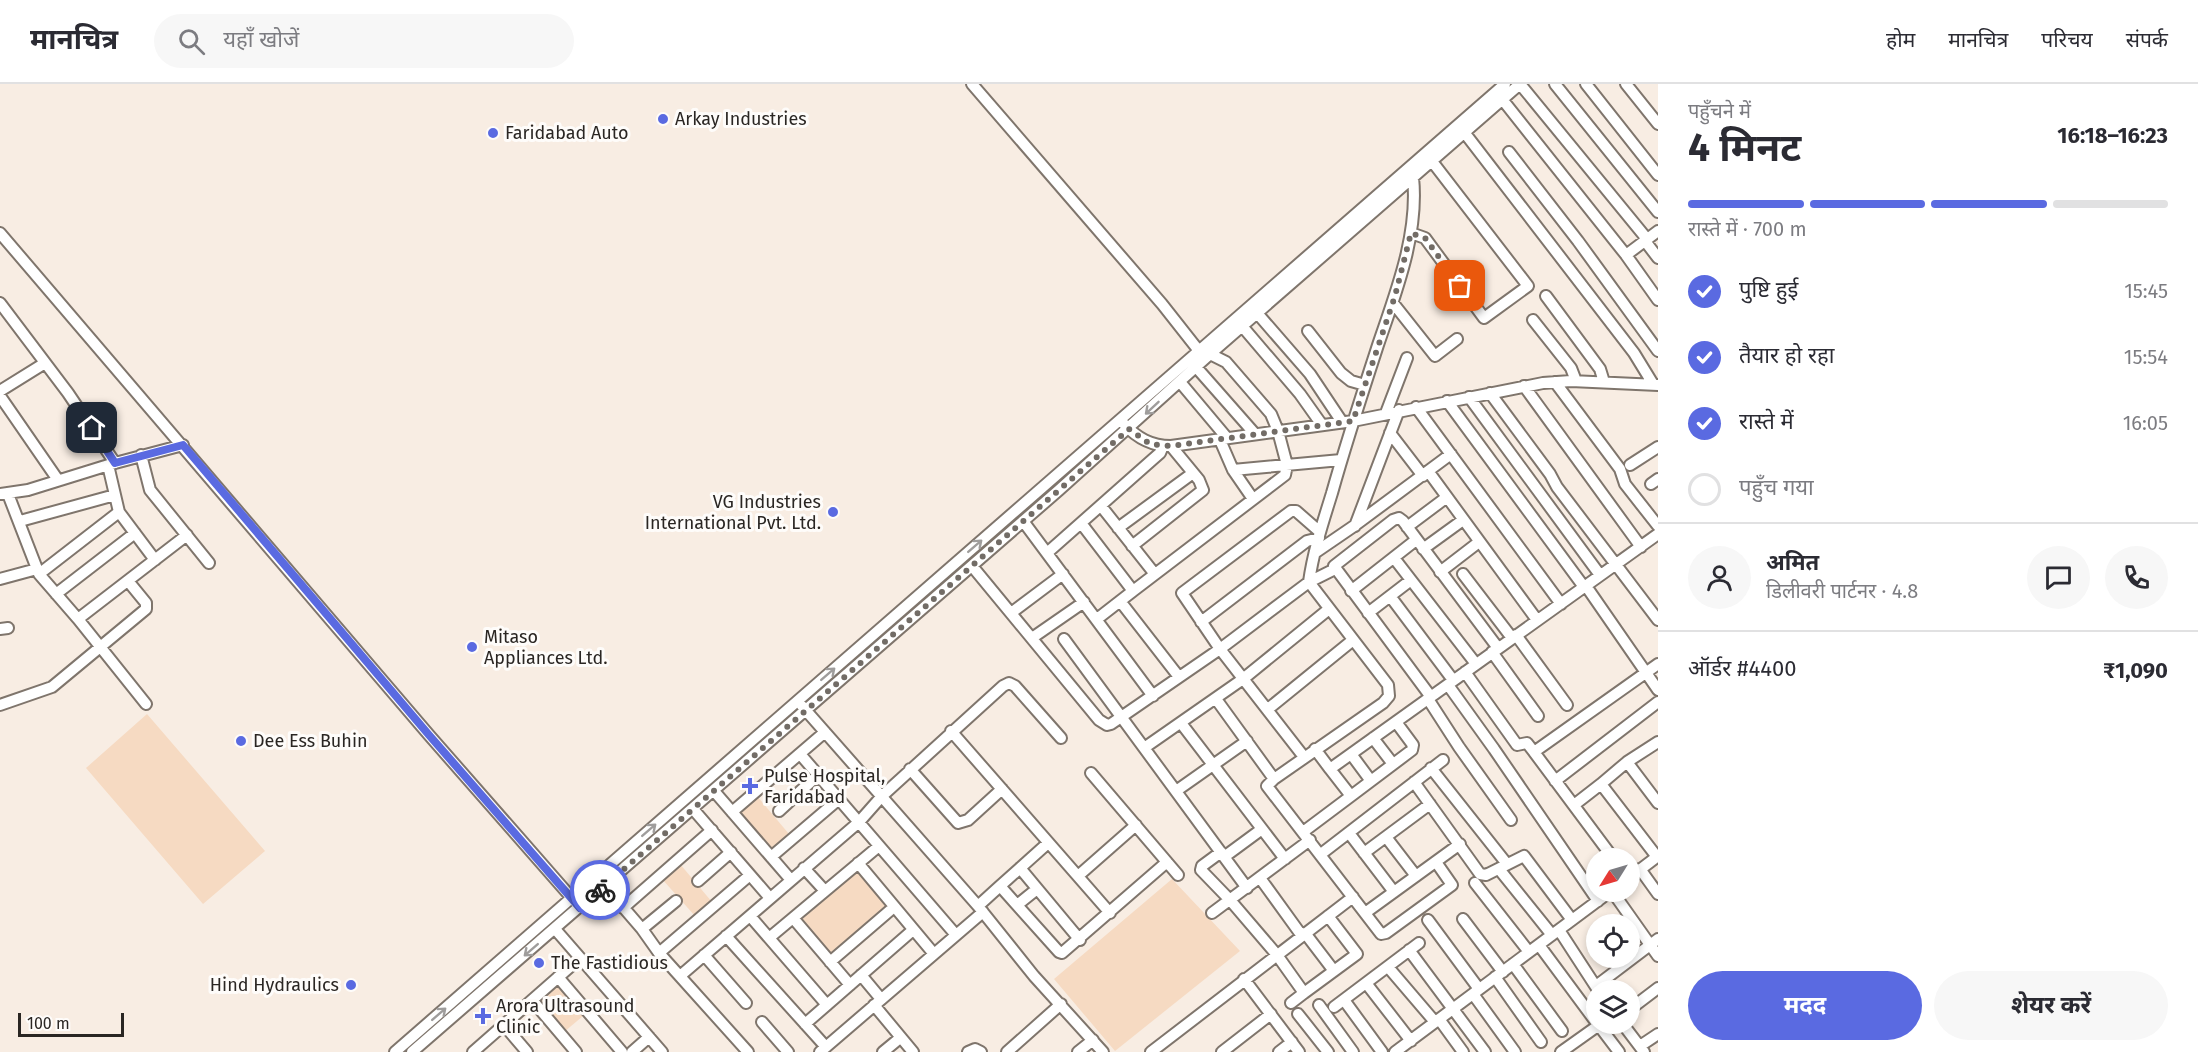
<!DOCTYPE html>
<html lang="hi">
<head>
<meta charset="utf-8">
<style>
  :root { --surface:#fff; --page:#f7f7f7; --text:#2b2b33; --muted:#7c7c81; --line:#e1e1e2; --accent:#5a6ae1 }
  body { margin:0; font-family:"Fira Sans","Noto Sans Devanagari",sans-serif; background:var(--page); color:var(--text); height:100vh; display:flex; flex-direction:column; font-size:22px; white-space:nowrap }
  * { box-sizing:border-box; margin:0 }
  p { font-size:20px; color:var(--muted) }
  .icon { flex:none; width:33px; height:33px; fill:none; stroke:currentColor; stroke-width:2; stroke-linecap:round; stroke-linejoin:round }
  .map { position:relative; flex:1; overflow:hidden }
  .panel { display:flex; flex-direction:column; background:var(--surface); width:540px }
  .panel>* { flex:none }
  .needle { width:39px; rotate:233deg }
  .tools { position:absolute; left:1586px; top:764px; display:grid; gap:12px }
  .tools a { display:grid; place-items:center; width:54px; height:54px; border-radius:50%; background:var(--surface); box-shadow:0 3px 9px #0003; font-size:30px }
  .scale { position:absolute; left:18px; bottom:15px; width:106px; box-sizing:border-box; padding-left:6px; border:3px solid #2a2623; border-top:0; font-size:16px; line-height:21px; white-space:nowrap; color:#2a2623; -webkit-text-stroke:4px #fefcfa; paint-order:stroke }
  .pin { position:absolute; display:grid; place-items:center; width:51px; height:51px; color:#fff; margin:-26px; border-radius:12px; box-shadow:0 3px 9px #0006 }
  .courier { position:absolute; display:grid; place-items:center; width:60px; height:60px; margin:-30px; border:4px solid #5a6ae1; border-radius:50%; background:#fff; color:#222; box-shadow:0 2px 8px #0007 }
  .overview em { font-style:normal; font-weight:700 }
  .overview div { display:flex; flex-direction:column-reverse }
  .overview { display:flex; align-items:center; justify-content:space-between; height:102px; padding:0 30px }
  h1 { font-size:39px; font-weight:700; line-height:45px }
  .bar { display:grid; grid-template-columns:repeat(4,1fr); gap:9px 6px; align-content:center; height:72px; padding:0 30px }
  .bar i { height:8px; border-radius:4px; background:var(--line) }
  .bar .on { background:var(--accent) }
  .bar p { grid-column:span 4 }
  .line { display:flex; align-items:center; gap:15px; padding:0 30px; border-top:2px solid var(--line) }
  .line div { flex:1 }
  .round { display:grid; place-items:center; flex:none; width:63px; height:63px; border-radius:32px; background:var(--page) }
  ol { padding:0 30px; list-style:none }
  li { display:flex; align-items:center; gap:18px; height:66px }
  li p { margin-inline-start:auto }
  li .icon { padding:6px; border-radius:50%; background:var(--accent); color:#fff; stroke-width:4 }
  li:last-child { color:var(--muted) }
  li i { width:33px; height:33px; border:3px solid var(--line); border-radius:50% }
  .cta { display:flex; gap:12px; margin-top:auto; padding:12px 30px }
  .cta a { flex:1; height:69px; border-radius:36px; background:var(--accent); color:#fff; font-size:24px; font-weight:700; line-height:69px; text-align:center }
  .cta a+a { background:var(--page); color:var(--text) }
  header { display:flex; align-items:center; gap:36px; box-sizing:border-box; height:84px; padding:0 30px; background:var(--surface); border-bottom:2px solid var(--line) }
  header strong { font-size:28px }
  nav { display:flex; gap:33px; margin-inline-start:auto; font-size:21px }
  .search { width:420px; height:54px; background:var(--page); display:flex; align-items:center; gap:15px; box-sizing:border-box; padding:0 21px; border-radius:33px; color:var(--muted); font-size:22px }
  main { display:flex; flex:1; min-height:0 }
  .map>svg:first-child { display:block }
  .green { fill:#f6dac2 }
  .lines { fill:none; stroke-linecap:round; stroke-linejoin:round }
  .minor-casing { stroke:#7f756c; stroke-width:14 }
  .minor { stroke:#fff; stroke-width:10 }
  .oneway { stroke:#9f9d9c }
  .done { stroke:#726c66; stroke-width:6; stroke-dasharray:0 10.8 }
  .route { stroke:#5a6ae1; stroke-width:8 }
  .poi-dot { fill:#5a6ae1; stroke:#fefcfa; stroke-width:2 }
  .labels { text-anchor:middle; stroke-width:6; stroke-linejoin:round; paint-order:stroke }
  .poi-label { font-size:18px; fill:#2a2623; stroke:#fefcfa; text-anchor:start }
</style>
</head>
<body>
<header>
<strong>मानचित्र</strong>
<div class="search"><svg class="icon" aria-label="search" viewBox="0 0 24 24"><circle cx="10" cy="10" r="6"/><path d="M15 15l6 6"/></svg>यहाँ खोजें</div>
<nav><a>होम</a><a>मानचित्र</a><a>परिचय</a><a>संपर्क</a></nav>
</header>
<main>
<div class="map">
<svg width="1658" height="968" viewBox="0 0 1658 968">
  <rect width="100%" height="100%" fill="#f8ede3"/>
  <path class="green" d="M 147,630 L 265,767 L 203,820 L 86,684 Z
    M 757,712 L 789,750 L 772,765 L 739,727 Z
    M 680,780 L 712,818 L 695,832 L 662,795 Z
    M 856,785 L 889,824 L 831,874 L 798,834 Z
    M 1172,795 L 1240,867 L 1115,967 L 1054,895 Z
    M 557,900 L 583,932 L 564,948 L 538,916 Z"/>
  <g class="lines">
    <defs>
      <path id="minor" d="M 972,0 L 1162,220 L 1203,272
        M 1520,0 L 1647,155
        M 1555,0 L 1658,128
        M 1586,0 L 1658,91
        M 1626,0 L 1658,40
        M 1502,15 L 1626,171 L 1658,216
        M 1464,48 L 1634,269 L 1653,300
        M 1509,68 L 1578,157 L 1658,267
        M 1413,93 C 1419,150 1396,208 1378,261 C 1362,310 1346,359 1332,409 C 1323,438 1313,468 1309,498 L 1388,601 L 1389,612 L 1383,619 L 1274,695 L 1267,702 L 1381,850 L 1386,849 L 1452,801 L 1436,778
        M 0,149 L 429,651 L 577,820
        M 1411,149 L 1425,154 L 1484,234 L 1528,202 L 1431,76
        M 1645,157 L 1658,174
        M 1626,171 L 1658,147
        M 1546,212 L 1600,285 L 1604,298
        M 0,219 L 68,309 L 115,379
        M 1393,219 L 1435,272 L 1457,255
        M 1257,229 L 1310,290 L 1342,338
        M 1533,236 L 1571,284 L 1576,297
        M 1242,242 L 1300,310 L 1322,341
        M 1308,247 L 1341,289 L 1351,297 L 1365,301
        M 1196,283 L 1255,350
        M 1180,298 L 1227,354
        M 1555,298 L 1620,385 L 1625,400 L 1658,442
        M 1524,302 L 1641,463
        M 0,307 L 45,279
        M 1490,309 L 1550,390 L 1557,403 L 1658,536
        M 0,312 L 58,396
        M 1469,313 L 1600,491
        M 1447,317 L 1584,503
        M 1416,323 L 1561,520
        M 1386,329 L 1407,274
        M 1124,340 C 1137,354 1151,362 1171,362 L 1353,337 L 1543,299 L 1571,297 L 1658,301
        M 1390,349 L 1423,392
        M 1220,356 L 1233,386 L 1253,415
        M 141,371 L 150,406 L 209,479
        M 108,381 L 119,428 L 155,476
        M 1630,381 L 1658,363
        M 1233,386 L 1341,376
        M 1428,387 L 1537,536
        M 1651,400 L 1658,395
        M 0,410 L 28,406 L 115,379 L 183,361
        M 8,410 L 39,490 L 119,428
        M 1101,422 L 1154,489
        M 20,437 L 115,411
        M 1023,437 L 1153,612
        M 1081,439 L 1133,507 L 1097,535
        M 1355,442 L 1399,326
        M 1407,443 L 1447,413
        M 1118,444 L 1193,389
        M 1132,462 L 1203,406 L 1199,396 L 1171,362
        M 1423,465 L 1463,436
        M 1316,468 L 1354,442 L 1451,370
        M 1047,469 L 1152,376 L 1160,369 L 1163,362
        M 1394,474 L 1476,580
        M 972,482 L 1099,636 L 1107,641 L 1111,640 L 1220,565 L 1309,498 L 1335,485
        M 1440,488 L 1479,458
        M 39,490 L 78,535 L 146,620
        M 1463,490 L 1512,554
        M 0,495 L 37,485
        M 1586,502 L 1658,606
        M 1133,507 L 1285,391 L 1287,381 L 1278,347 L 1271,330 L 1226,278 L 1210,270
        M 1351,507 L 1416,456
        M 56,510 L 135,449
        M 1390,512 L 1453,596
        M 1120,517 L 1179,593
        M 1011,529 L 1063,490
        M 1368,529 L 1411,496
        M 78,535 L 187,451
        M 1201,538 L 1307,457 L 1319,454
        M 0,545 L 8,544
        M 1516,551 L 1567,621
        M 1032,554 L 1084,518
        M 1064,555 L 1247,804
        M 1492,568 L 1538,632
        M 1465,588 L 1517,661 L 1527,659 L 1534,668
        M 1448,601 L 1494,665 L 1598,817
        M 1431,613 L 1334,482 L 1393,436 L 1399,434 L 1403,437 L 1498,564
        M 1216,615 L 1274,695
        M 1428,615 L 1459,663 L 1511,736
        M 0,621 L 52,603 L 146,525 L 146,519 L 128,497
        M 802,622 L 978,822 L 1034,892 L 1103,968
        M 1268,625 L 1353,556
        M 1181,639 L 1285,775
        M 951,647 L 1110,829
        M 1373,654 L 1393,680
        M 1144,664 L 1243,595 L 1329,525
        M 1315,665 L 1330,685 L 1658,450
        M 800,670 L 956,851
        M 1351,670 L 1371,697
        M 1304,673 L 1220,565 L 1182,509 L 1291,427 L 1296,427 L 1320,448
        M 1627,678 L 1658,719
        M 1431,684 L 1507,780
        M 910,685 L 958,739 L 968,736 L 1002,705
        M 1091,689 L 1178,791
        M 1555,697 L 1658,618
        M 1414,698 L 1480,790 L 1486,791 L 1524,772 L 1572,836
        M 714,707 L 791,796
        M 1176,707 L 1247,657
        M 1351,712 L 1412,666 L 1413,661 L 1396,638
        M 1574,721 L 1601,700
        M 693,725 L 770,814
        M 779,727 L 818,691
        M 732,728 L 825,648
        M 1303,748 L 1351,712 L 1330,685
        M 1349,749 L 1394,808
        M 1386,753 L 1416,792
        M 1048,759 L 1000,802 L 1059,868 L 1062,869 L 1167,778
        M 1221,768 L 1202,782 L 1201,786 L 1230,816 L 1277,871 L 1304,909 L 1357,870 L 1328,832
        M 1364,769 L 1430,720
        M 1321,770 L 1443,676
        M 771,773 L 839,715
        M 1224,773 L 1262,745
        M 1657,773 L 1601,700 L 1627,678 L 1658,658
        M 1613,774 L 1534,668 L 1658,580
        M 858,779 L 934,870
        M 804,784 L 825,807
        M 1020,784 L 1080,856
        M 1499,785 L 1552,851
        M 1640,785 L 1658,810
        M 1078,792 L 1136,741
        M 1260,794 L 1302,852
        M 1629,794 L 1658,772
        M 698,797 L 731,768
        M 1475,799 L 1529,868
        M 604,801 L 642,845 L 659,869 L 748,968
        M 1612,807 L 1658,872
        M 1017,821 L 1037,805
        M 978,822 L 1000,802
        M 623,824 L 712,746
        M 1212,829 L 1310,756
        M 1365,829 L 1460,760
        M 750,832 L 827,921
        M 793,834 L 850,901
        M 1463,835 L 1503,888
        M 1428,836 L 1479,905
        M 555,845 L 662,968
        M 642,845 L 676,817
        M 1559,846 L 1598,906
        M 1305,849 L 1334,887
        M 726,852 L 826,963
        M 769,854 L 879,762
        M 1539,861 L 1596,938
        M 1409,866 L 1485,968
        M 659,869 L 750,791
        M 704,871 L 746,919
        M 830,878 L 894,823
        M 1513,880 L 1562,947
        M 1388,883 L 1435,938
        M 861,891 L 881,915
        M 680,892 L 859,738 L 882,712 L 1003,602 L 1009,599 L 1015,602 L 1061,654
        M 558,893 L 622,968
        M 1495,893 L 1541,958
        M 1244,895 L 1299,968
        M 1366,899 L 1411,957
        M 1596,902 L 1658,855
        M 1473,910 L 1515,968
        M 532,916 L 576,968
        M 1344,916 L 1382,968
        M 1291,919 L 1304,909
        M 874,921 L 913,968
        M 1319,921 L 1353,968
        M 1334,923 L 1419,859
        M 1629,926 L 1658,904
        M 1298,930 L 1328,968
        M 1439,935 L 1463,968
        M 762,938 L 788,968
        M 1597,939 L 1619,968
        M 1622,939 L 1644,968
        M 805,940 L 913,846
        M 504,941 L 527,968
        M 1640,962 L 1658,950
        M 395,968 L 1505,0
        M 412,968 L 1059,406 L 1210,270 L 1520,0
        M 473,968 L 580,874
        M 632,968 L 649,953
        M 820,968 L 983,828
        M 883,968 L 900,954
        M 968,968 L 975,965 L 981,968
        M 1007,968 L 1061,920
        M 1078,968 L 1093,956
        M 1151,968 L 1353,813
        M 1222,968 L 1271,930
        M 1279,968 L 1292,958
        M 1395,968 L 1611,807
        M 1561,968 L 1599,941"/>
    </defs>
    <use href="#minor" class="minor-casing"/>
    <use href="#minor" class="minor"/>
  </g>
  <defs><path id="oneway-shaft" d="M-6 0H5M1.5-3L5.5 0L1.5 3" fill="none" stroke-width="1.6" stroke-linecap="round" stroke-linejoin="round" transform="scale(1.5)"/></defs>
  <g class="oneway">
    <use href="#oneway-shaft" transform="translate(1152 324) rotate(137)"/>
    <use href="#oneway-shaft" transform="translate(975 462) rotate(-41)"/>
    <use href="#oneway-shaft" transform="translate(828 590) rotate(-41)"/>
    <use href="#oneway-shaft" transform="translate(649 746) rotate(-41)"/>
    <use href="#oneway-shaft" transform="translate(531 866) rotate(139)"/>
    <use href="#oneway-shaft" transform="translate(439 930) rotate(-41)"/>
  </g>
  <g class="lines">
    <path class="done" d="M 600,806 L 1129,345 L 1150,360 L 1171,362 L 1353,337 L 1395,212 L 1411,149 L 1425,154 L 1460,202"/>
    <path class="route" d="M 92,344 L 115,379 L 183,361 L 429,651 L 580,824 L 600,806"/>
  </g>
  <g class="poi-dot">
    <circle cx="663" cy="35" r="6"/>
    <circle cx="493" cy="49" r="6"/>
    <circle cx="833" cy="428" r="6"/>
    <circle cx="472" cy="563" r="6"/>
    <circle cx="241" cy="657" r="6"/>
    <path d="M747 693h6v6h6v6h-6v6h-6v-6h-6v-6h6z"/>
    <circle cx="539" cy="879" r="6"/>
    <circle cx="351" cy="901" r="6"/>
    <path d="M480 923h6v6h6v6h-6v6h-6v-6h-6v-6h6z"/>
  </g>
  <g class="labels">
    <g class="poi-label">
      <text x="675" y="41">Arkay Industries</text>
      <text x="505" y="55">Faridabad Auto</text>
      <text x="821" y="424" text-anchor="end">VG Industries<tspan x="821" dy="21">International Pvt. Ltd.</tspan></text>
      <text x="484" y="559">Mitaso<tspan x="484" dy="21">Appliances Ltd.</tspan></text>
      <text x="253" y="663">Dee Ess Buhin</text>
      <text x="764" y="698">Pulse Hospital,<tspan x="764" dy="21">Faridabad</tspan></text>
      <text x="551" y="885">The Fastidious</text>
      <text x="339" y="907" text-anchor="end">Hind Hydraulics</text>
      <text x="496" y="928">Arora Ultrasound<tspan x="496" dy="21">Clinic</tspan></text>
    </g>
  </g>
</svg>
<div class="tools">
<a><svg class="needle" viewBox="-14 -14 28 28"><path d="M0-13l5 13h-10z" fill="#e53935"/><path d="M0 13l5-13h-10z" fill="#7c7c81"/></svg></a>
<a><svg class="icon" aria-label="locate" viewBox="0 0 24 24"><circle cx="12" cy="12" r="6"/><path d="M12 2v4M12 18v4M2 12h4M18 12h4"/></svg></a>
<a><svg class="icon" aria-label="layers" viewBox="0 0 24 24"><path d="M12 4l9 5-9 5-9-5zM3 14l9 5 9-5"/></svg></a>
</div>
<div class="scale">100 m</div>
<div class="pin" style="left:1460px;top:202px;background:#ea580c"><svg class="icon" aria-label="bag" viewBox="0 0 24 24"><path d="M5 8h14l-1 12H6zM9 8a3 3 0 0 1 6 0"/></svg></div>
<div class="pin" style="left:92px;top:344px;background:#1f2937"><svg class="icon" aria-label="home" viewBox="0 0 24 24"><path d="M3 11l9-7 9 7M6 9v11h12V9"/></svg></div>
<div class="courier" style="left:600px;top:806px"><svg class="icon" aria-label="bike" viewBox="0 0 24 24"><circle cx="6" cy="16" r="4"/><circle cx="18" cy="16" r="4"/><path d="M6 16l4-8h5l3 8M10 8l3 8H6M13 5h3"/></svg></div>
</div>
<section class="panel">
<div class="overview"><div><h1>4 मिनट</h1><p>पहुँचने में</p></div><em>16:18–16:23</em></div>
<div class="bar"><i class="on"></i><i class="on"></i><i class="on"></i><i></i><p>रास्ते में · 700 m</p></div>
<ol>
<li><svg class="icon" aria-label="check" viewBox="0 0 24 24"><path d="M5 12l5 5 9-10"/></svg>पुष्टि हुई<p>15:45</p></li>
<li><svg class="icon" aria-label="check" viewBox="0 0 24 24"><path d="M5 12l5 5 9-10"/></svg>तैयार हो रहा<p>15:54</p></li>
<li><svg class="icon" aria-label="check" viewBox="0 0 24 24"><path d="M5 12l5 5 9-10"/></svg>रास्ते में<p>16:05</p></li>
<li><i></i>पहुँच गया</li>
</ol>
<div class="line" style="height:108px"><a class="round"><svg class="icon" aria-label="person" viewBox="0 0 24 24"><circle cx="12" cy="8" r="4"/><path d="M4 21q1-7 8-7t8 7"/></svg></a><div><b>अमित</b><p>डिलीवरी पार्टनर · 4.8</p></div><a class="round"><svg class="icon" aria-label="chat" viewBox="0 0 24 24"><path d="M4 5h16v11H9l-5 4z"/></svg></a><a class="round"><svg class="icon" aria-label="phone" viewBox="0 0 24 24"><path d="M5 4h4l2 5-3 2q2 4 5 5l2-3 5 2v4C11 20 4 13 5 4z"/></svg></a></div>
<div class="line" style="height:78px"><div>ऑर्डर #4400</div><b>₹1,090</b></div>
<div class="cta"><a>मदद</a><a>शेयर करें</a></div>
</section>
</main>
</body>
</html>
